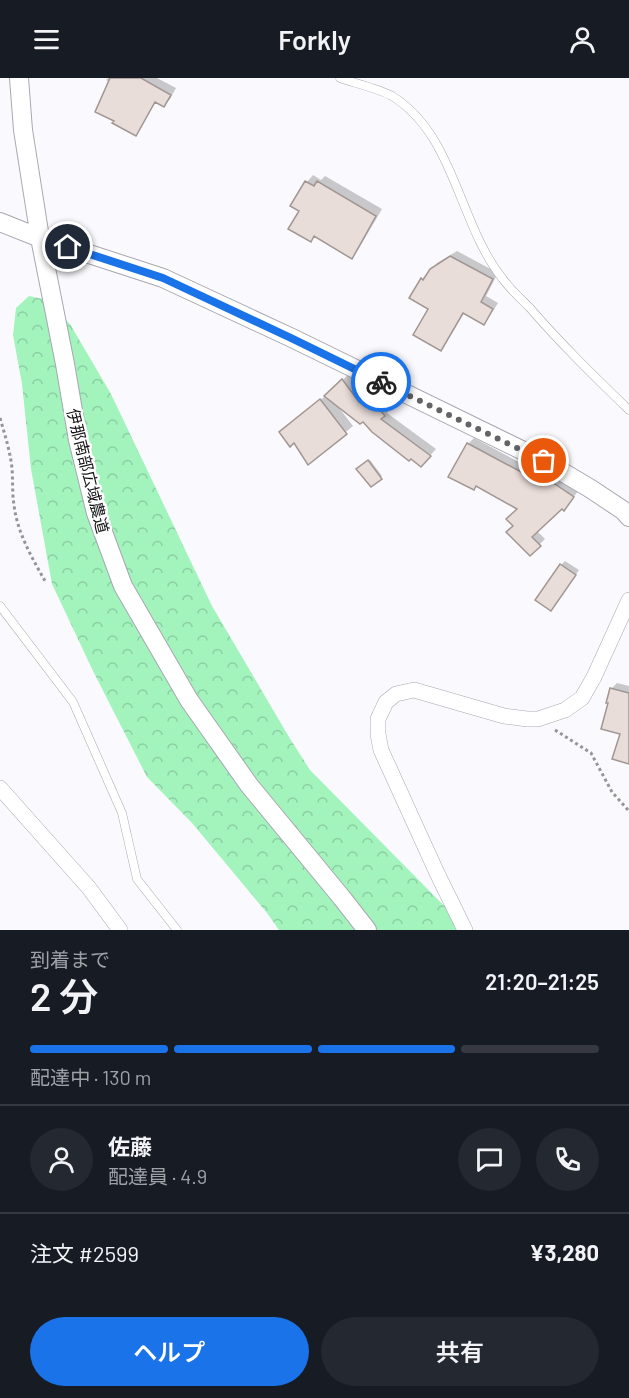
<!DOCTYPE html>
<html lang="ja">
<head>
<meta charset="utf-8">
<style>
  :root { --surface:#171b24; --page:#242831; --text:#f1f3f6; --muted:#9ea1a6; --line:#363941; --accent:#1a73e8 }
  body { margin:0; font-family:Barlow,"Noto Sans JP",sans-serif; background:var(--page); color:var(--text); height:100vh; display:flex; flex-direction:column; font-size:22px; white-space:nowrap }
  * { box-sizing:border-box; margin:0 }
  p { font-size:20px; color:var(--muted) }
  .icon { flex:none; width:33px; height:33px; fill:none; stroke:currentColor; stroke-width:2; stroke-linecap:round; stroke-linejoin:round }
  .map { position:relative; height:852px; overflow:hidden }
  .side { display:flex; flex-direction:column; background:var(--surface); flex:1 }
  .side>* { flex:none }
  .pin { position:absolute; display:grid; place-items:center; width:51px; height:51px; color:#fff; margin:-26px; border:3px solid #fff; border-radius:50%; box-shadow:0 2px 6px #0007 }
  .courier { position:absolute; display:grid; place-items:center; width:60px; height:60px; margin:-30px; border:4px solid #1a73e8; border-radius:50%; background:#fff; color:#222; box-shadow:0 2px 8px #0007 }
  .head em { font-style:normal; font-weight:600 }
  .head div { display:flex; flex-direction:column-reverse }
  .head { display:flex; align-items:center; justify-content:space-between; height:102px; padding:0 30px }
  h1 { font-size:39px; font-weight:600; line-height:45px }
  .bar { display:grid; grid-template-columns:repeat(4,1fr); gap:9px 6px; align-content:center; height:72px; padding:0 30px }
  .bar i { height:8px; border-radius:4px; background:var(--line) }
  .bar .on { background:var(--accent) }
  .bar p { grid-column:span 4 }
  .line { display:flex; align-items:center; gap:15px; padding:0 30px; border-top:2px solid var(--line) }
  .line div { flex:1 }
  .round { display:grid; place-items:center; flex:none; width:63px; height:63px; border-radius:32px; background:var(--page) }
  .button { display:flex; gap:12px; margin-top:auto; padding:12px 30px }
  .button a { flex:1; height:69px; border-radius:36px; background:var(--accent); color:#fff; font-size:24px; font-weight:600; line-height:69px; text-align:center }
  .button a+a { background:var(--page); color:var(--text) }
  header { display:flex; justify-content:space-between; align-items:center; height:78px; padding:0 30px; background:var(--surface); font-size:27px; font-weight:600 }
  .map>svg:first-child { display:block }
  .forest { fill:url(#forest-crowns) }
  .shadow { fill:#0003 }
  .building { fill:#e9ddda; stroke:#a19692; stroke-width:1.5 }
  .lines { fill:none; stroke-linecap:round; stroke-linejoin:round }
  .service-casing { stroke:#a7a7b1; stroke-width:9 }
  .minor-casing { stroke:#a7a7b1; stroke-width:16 }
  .tertiary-casing { stroke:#a7a7b1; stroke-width:20 }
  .path { stroke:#959598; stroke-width:3; stroke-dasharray:3 3; stroke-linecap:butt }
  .service { stroke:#fff; stroke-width:8 }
  .minor { stroke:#fff; stroke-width:15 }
  .tertiary { stroke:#fff; stroke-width:18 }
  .done { stroke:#646467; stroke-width:6; stroke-dasharray:0 10.8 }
  .route { stroke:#1a73e8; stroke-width:8 }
  .labels { text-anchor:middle; stroke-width:5; stroke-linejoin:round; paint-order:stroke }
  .street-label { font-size:16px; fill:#131316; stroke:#fff }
</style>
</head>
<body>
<header><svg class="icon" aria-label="menu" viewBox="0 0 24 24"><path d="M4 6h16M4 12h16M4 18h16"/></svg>Forkly<svg class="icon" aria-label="person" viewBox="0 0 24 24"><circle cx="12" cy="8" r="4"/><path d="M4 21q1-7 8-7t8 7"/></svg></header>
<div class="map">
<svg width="629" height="852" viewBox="0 0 629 852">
  <defs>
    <pattern id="forest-crowns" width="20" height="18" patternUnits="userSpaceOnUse" patternTransform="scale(1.5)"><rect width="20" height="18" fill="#a3f3bd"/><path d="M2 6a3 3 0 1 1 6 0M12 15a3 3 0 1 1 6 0" fill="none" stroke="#8bcfa2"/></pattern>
  </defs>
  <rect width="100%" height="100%" fill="#fafafe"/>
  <path class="forest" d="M 29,218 L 43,221 L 70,246 L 111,316 L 212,528 L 289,659 L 310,692 L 468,852 L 279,852 L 267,835 L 192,745 L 147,699 L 94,595 L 52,506 L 31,391 L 22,306 L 13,257 L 16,230 Z"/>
  <path class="shadow" d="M 108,0 L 157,0 L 176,10 L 170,21 L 164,27 L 156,23 L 141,50 L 135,56 L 109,4 L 106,2 Z
    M 313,97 L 321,102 L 325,98 L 382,131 L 358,172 L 351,179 L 316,157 L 311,162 L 301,133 L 292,127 L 307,104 Z
    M 457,173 L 498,195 L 486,218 L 498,225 L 489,239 L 483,245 L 464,235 L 446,265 L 440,271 L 430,230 L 411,220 L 422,201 L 431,192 L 437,185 Z
    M 349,296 L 366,319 L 375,312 L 390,331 L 387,335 L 436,371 L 427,381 L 363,341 L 337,327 L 353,348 L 309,385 L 288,347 L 328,316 Z
    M 474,360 L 530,390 L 530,389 L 544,399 L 551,393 L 579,412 L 564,431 L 562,429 L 537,453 L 545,461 L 530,476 L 515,448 L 519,430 L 468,366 Z
    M 370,382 L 382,398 L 371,407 L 358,391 Z
    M 565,483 L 579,492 L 555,527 L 561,487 Z
    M 617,605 L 629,608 L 629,685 L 611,611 Z"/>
  <path class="building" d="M 110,0 L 141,0 L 171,17 L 164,29 L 155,24 L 136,58 L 112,45 L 114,43 L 95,34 Z
    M 305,103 L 314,108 L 317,103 L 376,138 L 352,181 L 314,158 L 311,164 L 288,151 L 299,133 L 290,128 Z
    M 450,178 L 493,201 L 481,224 L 493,231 L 484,247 L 463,235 L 441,273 L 413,257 L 428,231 L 409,220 L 421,200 L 423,202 L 430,191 Z
    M 342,301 L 359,324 L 368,317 L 385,338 L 381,341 L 431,378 L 421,389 L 411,381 L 409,383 L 372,354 L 363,344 L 360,346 L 324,318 Z
    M 320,321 L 347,356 L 308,387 L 294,365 L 290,369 L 279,354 Z
    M 467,365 L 523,395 L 523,394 L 539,404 L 543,398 L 574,419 L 564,433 L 562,431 L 532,459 L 541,468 L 530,478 L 506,454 L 513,448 L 506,441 L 517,431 L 476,408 L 474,412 L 448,399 Z
    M 368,382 L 382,401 L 371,409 L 356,391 Z
    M 560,486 L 576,497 L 551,533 L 535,522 Z
    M 610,610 L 629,615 L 629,686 L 612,681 L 620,656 L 601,651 L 608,625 L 606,625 Z"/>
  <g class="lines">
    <defs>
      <path id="service" d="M 340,0 C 354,5 380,11 392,18 C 455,57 458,144 502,200 C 510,211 520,220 530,230 C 561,266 595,299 629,332
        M 0,528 L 73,624 L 122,735 L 137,801 L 177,852"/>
      <path id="minor" d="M 0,710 L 89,810 L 120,852
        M 465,852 L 437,795 L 381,672 L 378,656 L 378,641 L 386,624 L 396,616 L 414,612 L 504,638 L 527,641 L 538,641 L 565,632 L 582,620 L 594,599 L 629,522"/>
      <path id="tertiary" d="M 19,0 L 23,52 L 40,160 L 65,286 L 78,362 L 96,435 L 123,508 L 189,622 L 249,707 L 342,820 L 367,852
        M 0,144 L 40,160 L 163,200 L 292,260 L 544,383 L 591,411 L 624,433 L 629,439"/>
    </defs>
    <use href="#service" class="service-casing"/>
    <use href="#minor" class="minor-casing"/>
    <use href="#tertiary" class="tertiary-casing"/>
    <path class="path" d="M 0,340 C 5,357 10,373 12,390 C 13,402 12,415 14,427 C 17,454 32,480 45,503
      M 555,652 L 591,675 L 612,714 L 629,733"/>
    <use href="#service" class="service"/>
    <use href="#minor" class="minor"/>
    <use href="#tertiary" class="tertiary"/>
  </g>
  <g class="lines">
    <path class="done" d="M 381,304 L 544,383"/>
    <path class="route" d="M 68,169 L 163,200 L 291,260 L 381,304"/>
  </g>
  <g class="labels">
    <g class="street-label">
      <text transform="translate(88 393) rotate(76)" y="6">伊那南部広域農道</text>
    </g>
  </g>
</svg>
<div class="pin" style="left:544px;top:383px;background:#ea580c"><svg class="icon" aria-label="bag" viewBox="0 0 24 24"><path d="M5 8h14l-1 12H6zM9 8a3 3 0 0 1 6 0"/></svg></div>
<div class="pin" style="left:68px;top:169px;background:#1f2937"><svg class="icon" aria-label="home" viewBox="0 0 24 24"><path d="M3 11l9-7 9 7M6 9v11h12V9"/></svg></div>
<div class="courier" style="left:381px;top:304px"><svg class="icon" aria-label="bike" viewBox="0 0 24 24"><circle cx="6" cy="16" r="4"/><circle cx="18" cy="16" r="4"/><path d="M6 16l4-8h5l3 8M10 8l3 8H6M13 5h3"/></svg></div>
</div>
<section class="side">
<div class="head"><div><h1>2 分</h1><p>到着まで</p></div><em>21:20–21:25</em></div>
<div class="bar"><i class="on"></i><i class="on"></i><i class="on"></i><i></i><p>配達中 · 130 m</p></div>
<div class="line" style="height:108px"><a class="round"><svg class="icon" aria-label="person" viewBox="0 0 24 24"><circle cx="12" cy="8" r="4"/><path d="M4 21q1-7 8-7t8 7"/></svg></a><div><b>佐藤</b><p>配達員 · 4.9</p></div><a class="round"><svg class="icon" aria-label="chat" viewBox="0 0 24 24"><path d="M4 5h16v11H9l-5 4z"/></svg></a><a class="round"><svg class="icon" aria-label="phone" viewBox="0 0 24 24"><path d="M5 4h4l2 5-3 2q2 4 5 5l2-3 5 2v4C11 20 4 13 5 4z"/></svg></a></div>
<div class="line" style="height:78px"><div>注文 #2599</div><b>¥3,280</b></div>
<div class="button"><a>ヘルプ</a><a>共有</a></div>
</section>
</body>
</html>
